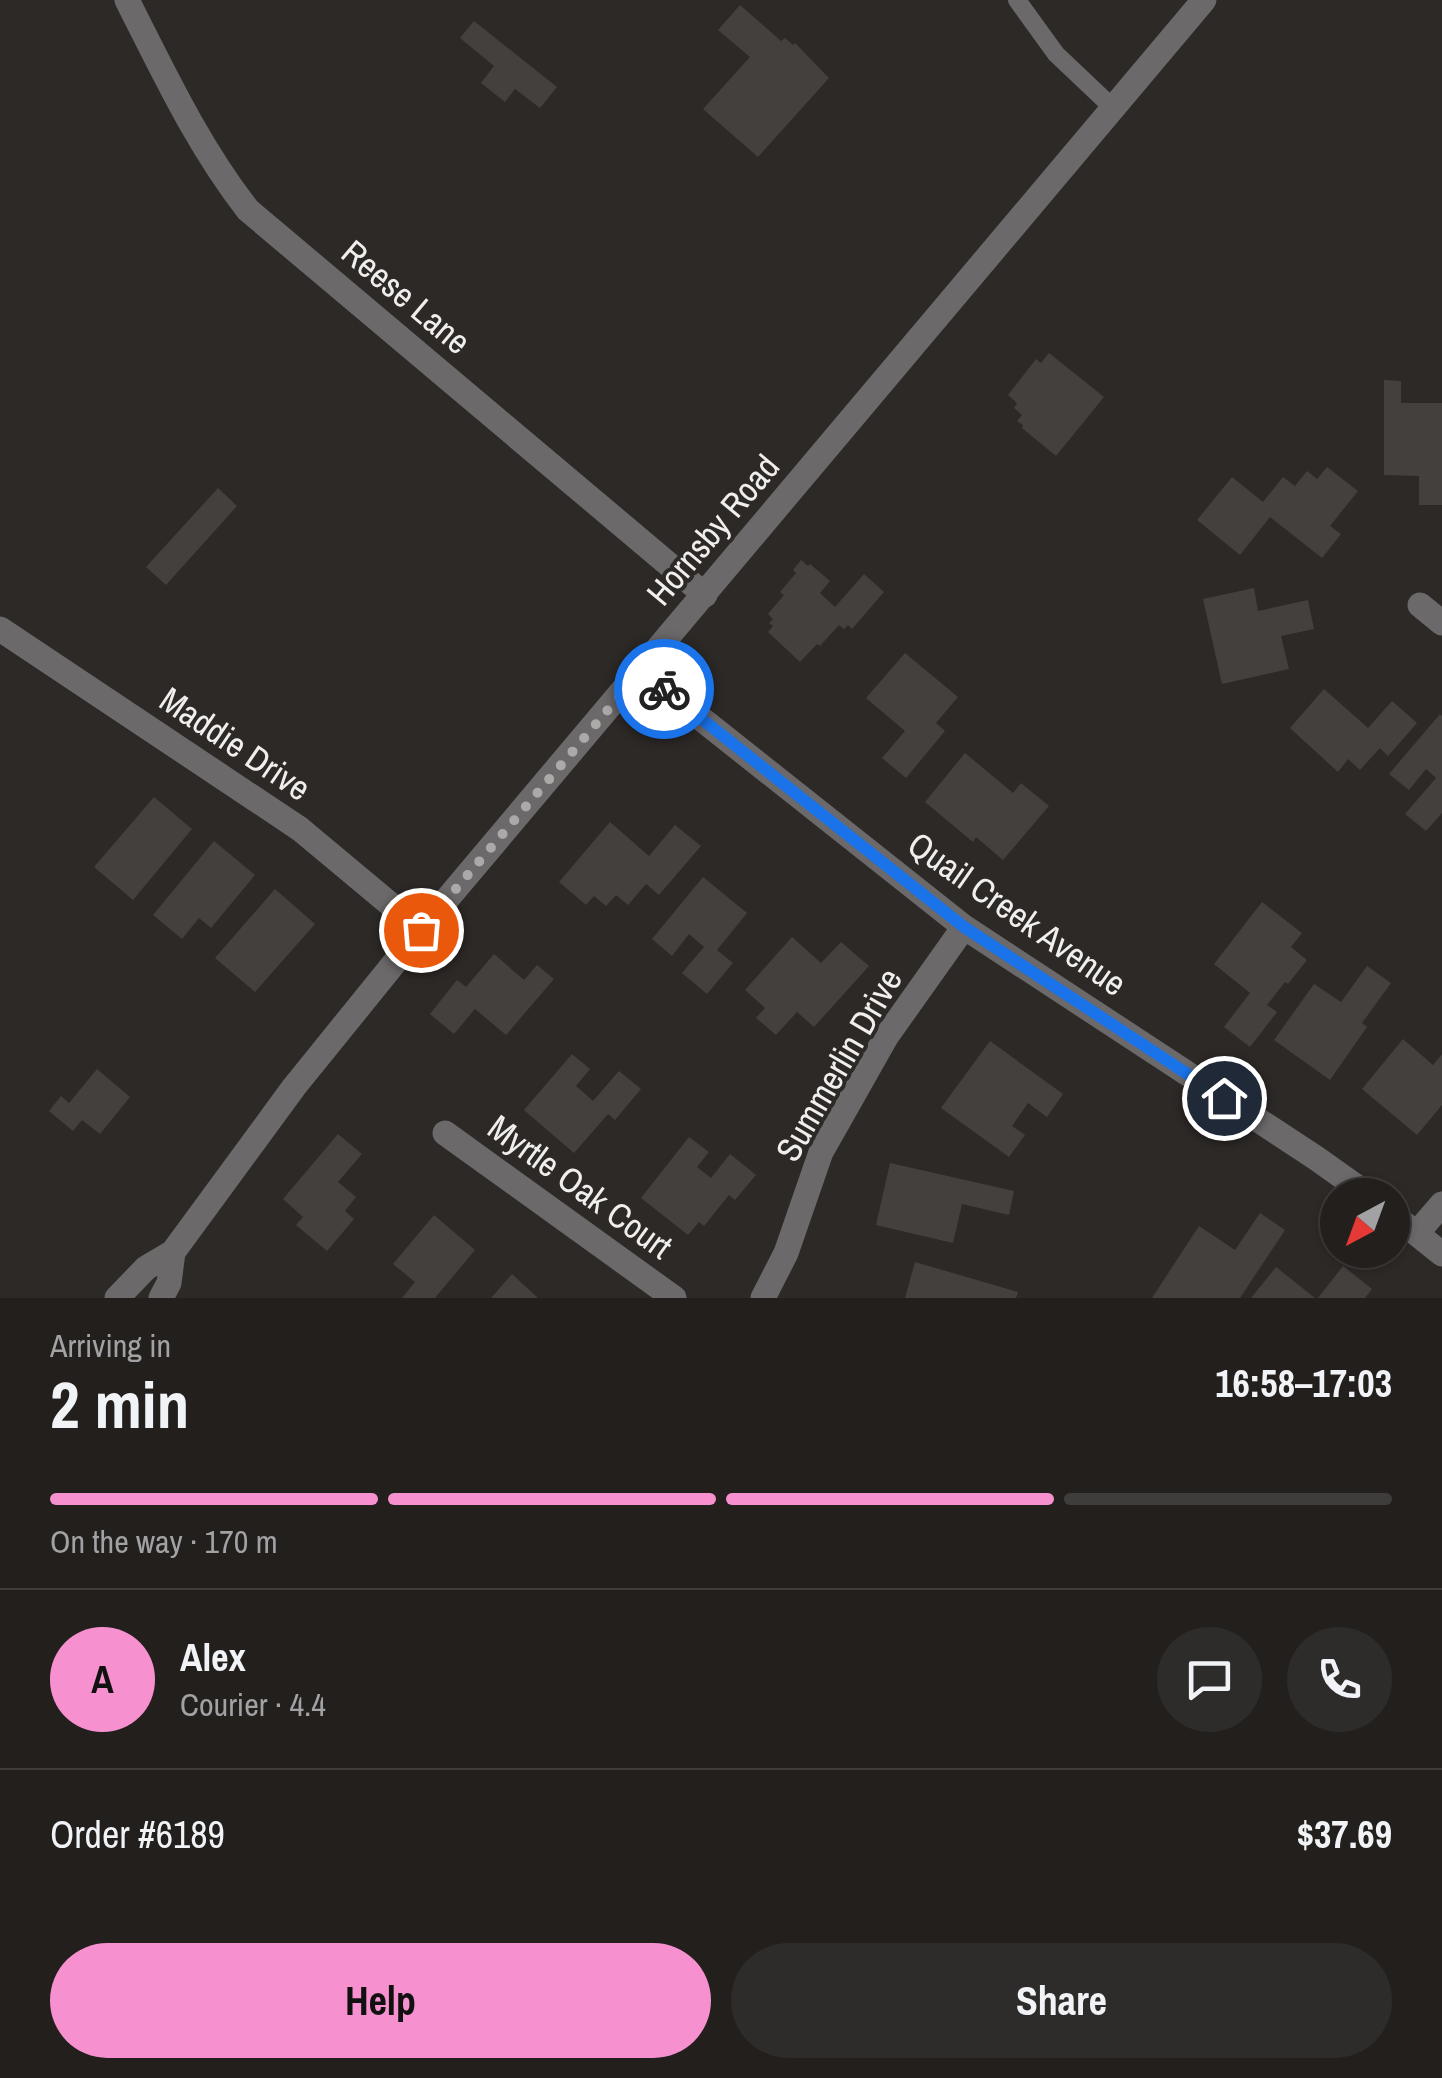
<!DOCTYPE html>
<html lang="en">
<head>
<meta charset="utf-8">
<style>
  :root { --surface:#221f1d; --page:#2e2c2a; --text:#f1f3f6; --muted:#a2a2a4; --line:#3f3d3b; --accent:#f790cf }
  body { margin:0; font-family:"Archivo Narrow",sans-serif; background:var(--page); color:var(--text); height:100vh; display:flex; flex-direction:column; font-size:38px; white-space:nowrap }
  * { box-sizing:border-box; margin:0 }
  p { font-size:32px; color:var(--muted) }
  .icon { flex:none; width:55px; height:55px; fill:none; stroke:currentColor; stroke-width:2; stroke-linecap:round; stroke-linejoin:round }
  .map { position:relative; height:1298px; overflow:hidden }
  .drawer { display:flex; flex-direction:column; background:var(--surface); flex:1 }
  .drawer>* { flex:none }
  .needle { width:65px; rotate:221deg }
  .buttons { position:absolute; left:1320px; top:1178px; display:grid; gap:20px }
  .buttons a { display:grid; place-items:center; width:90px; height:90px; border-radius:50%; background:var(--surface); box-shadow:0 2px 8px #0004,0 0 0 2px var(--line); font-size:50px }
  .pin { position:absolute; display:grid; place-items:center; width:85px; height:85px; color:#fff; margin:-42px; border:5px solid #fff; border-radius:50%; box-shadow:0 2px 10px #0007 }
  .courier { position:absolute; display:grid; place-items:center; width:100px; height:100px; margin:-50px; border:8px solid #1a73e8; border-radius:50%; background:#fff; color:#222; box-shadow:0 2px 12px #0007 }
  .headline em { font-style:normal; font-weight:700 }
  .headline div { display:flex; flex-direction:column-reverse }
  .headline { display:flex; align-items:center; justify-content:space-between; height:170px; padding:0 50px }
  h1 { font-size:65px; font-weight:700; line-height:75px }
  .bar { display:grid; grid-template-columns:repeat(4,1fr); gap:15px 10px; align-content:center; height:120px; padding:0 50px }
  .bar i { height:12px; border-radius:8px; background:var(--line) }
  .bar .current { background:var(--accent) }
  .bar p { grid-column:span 4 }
  .line { display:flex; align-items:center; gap:25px; padding:0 50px; border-top:2px solid var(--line) }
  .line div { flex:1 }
  .round { display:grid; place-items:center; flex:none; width:105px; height:105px; border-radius:52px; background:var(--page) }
  .cta { display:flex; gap:20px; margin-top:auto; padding:20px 50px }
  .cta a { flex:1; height:115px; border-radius:60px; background:var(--accent); color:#111; font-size:40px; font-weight:700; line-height:115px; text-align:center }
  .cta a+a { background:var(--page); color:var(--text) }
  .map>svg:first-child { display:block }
  .building { fill:#44403d }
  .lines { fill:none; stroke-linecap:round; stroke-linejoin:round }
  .service { stroke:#6c696a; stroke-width:18 }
  .minor { stroke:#6c696a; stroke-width:25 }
  .tertiary { stroke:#6c696a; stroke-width:25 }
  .done { stroke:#acaaa8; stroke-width:10; stroke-dasharray:0 18 }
  .route { stroke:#1a73e8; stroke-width:12 }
  .labels { text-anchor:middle; stroke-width:8; stroke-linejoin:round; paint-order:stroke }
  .street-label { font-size:35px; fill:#f1efed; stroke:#2d2927 }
</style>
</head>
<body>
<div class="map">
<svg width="1442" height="1298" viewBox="0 0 1442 1298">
  <rect width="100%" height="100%" fill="#2d2927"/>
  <path class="building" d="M 740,5 L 781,41 L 785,38 L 793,45 L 795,43 L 829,78 L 758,157 L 703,109 L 750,57 L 718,30 Z
    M 474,21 L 557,87 L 540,108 L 515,89 L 505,102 L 481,83 L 494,66 L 460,38 Z
    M 1049,353 L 1104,397 L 1056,456 L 1022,428 L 1023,425 L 1017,421 L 1022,415 L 1014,408 L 1017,403 L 1008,395 L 1036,359 L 1041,363 Z
    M 1384,380 L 1401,381 L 1401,403 L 1442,403 L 1442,505 L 1419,505 L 1419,476 L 1384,475 Z
    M 1327,467 L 1358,491 L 1330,526 L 1341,534 L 1322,558 L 1270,517 L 1240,555 L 1197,520 L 1232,477 L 1263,502 L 1283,477 L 1295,486 L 1307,471 L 1317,479 Z
    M 218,488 L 237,506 L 166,585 L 146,567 Z
    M 801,560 L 808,566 L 810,564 L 830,581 L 820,593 L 835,607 L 864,574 L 884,592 L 852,629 L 848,625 L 844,629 L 839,625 L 820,646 L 817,644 L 800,662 L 768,632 L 773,626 L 769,623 L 773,619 L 768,614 L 784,595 L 780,592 L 796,573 L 793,570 Z
    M 1254,588 L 1258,611 L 1308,600 L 1314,629 L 1281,636 L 1289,669 L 1222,684 L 1203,599 Z
    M 905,653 L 958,697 L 936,723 L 945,731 L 906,778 L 882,758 L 905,731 L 866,698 Z
    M 1324,689 L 1368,728 L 1392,701 L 1417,723 L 1388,756 L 1380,748 L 1360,770 L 1348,759 L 1338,772 L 1290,728 Z
    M 1440,714 L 1442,716 L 1442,813 L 1426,831 L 1405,814 L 1436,778 L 1426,769 L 1409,790 L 1389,774 Z
    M 965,753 L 1013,793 L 1021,783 L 1049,806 L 1003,860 L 976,837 L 973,842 L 925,802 Z
    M 154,797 L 192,829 L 133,900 L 94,867 Z
    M 610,822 L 649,856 L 675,825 L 701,846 L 659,895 L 646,884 L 628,905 L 616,895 L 606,906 L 594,896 L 586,905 L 559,882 Z
    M 214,841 L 255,875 L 211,928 L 199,918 L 182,939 L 153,915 Z
    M 703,877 L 747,913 L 717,950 L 733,963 L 707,994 L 682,973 L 704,947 L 689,934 L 672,956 L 652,939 Z
    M 275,889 L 315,924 L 255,992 L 215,958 Z
    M 1262,902 L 1302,933 L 1291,947 L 1307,960 L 1288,984 L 1285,982 L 1267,1005 L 1277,1012 L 1250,1047 L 1224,1027 L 1250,993 L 1214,964 Z
    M 792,937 L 821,963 L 841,942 L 869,966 L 814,1027 L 797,1012 L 776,1035 L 756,1018 L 765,1008 L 745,990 Z
    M 494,954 L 524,980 L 537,965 L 554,979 L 506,1035 L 475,1009 L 454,1034 L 430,1014 L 457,980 L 466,987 Z
    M 1367,966 L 1391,983 L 1362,1023 L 1367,1027 L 1330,1080 L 1274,1040 L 1314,984 L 1341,1002 Z
    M 1403,1039 L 1433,1065 L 1442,1054 L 1442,1105 L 1417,1135 L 1362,1089 Z
    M 990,1041 L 1063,1094 L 1047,1117 L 1028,1103 L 1012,1126 L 1025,1135 L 1009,1157 L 941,1108 Z
    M 572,1054 L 590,1069 L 576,1086 L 593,1101 L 619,1071 L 641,1089 L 615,1120 L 608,1114 L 574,1153 L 524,1110 Z
    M 97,1069 L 130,1097 L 100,1134 L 82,1120 L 73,1131 L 49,1111 L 61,1096 L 69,1103 Z
    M 338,1134 L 362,1154 L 338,1182 L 356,1197 L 345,1211 L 354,1219 L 327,1251 L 296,1225 L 303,1217 L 283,1199 Z
    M 689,1137 L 709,1152 L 697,1167 L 711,1178 L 730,1154 L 756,1175 L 735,1200 L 729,1195 L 704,1226 L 699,1222 L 688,1235 L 641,1198 Z
    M 890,1163 L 1014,1191 L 1009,1215 L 962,1204 L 953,1243 L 876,1225 Z
    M 1260,1213 L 1285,1230 L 1240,1298 L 1152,1298 L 1199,1226 L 1235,1250 Z
    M 434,1215 L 475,1250 L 435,1298 L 402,1298 L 415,1282 L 393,1264 Z
    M 915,1262 L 1018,1292 L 1016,1298 L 905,1298 Z
    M 1343,1266 L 1372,1289 L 1365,1298 L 1318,1298 Z
    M 1276,1267 L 1315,1298 L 1251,1298 Z
    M 512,1274 L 538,1298 L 491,1298 Z"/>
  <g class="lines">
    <path class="service" d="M 1017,0 L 1056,54 L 1113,108"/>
    <path class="minor" d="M 127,0 C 164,73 198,146 248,210 L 705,595
      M 1420,605 L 1442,623
      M 0,629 L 300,829 L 421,930
      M 641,671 L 964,927 L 1316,1158 L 1368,1195
      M 445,1133 L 674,1298
      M 1392,1214 L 1442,1254
      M 1417,1233 L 1442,1204
      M 763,1298 L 786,1253 L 821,1152 L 886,1037 L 964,927"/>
    <path class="tertiary" d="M 117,1298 L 146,1268 L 173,1252 L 294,1087 L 421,930 L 1204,0
      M 161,1298 L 169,1283 L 173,1252"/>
  </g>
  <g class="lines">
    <path class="done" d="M 421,930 L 641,671 L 664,689"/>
    <path class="route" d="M 664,689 L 964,927 L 1224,1098"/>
  </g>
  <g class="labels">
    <g class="street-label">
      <text transform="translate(406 297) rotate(40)" y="12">Reese Lane</text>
      <text transform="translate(713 530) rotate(-50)" y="12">Hornsby Road</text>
      <text transform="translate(235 744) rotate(34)" y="12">Maddie Drive</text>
      <text transform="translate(1017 914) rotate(35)" y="12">Quail Creek Avenue</text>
      <text transform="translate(839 1065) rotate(-60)" y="12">Summerlin Drive</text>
      <text transform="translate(580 1187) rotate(36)" y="12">Myrtle Oak Court</text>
    </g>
  </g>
</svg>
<div class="buttons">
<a><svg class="needle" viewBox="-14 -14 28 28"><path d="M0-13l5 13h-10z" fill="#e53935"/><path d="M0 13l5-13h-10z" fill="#a2a2a4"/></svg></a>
</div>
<div class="pin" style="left:421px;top:930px;background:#ea580c"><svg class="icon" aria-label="bag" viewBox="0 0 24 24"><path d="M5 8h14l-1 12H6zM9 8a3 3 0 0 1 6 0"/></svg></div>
<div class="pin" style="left:1224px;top:1098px;background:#1f2937"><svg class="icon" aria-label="home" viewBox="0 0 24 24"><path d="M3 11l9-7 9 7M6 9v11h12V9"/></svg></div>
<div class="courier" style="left:664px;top:689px"><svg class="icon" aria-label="bike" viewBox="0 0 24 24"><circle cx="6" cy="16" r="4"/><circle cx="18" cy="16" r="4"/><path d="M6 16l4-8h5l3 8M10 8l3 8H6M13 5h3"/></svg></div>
</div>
<section class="drawer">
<div class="headline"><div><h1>2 min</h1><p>Arriving in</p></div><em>16:58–17:03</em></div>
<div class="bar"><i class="current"></i><i class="current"></i><i class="current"></i><i></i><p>On the way · 170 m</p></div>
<div class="line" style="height:180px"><b class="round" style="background:var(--accent);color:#111">A</b><div><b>Alex</b><p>Courier · 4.4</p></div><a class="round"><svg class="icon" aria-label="chat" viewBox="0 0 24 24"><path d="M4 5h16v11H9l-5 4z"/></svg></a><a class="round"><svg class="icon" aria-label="phone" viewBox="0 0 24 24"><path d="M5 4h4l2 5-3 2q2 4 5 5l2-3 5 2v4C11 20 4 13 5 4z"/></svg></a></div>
<div class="line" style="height:130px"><div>Order #6189</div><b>$37.69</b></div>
<div class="cta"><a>Help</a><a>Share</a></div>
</section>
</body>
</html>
